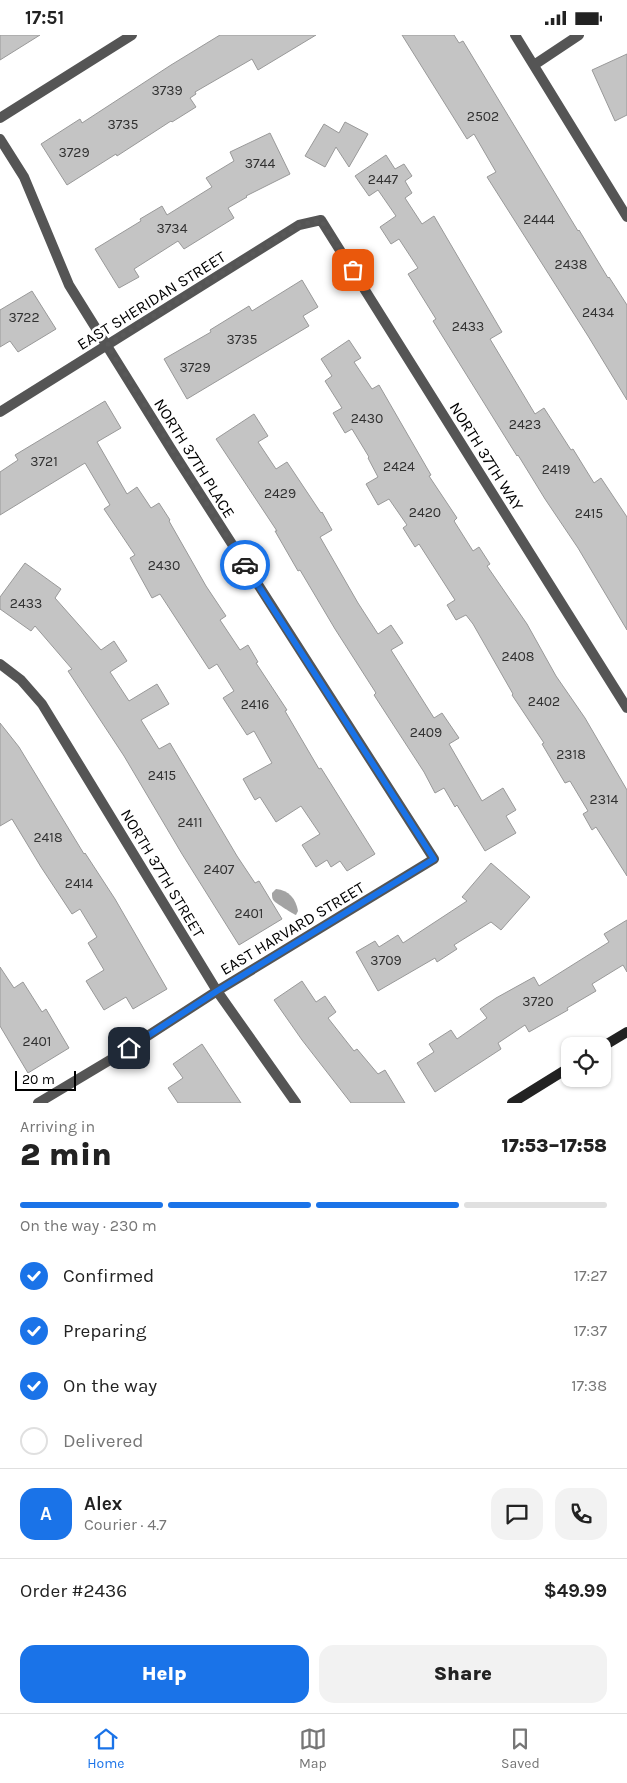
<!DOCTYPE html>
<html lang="en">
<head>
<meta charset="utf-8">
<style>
  :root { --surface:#fff; --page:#f2f2f2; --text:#222; --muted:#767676; --line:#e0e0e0; --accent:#1a73e8 }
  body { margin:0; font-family:Karla,sans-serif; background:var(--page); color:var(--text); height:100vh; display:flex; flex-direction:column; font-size:19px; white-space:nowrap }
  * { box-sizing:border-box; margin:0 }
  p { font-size:16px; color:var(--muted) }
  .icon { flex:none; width:28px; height:28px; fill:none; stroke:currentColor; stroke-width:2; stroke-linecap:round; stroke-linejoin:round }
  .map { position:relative; height:1068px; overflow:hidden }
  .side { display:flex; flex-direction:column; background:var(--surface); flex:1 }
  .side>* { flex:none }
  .tools { position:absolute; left:561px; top:1002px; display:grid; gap:10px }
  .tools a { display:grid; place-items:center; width:50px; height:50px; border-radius:10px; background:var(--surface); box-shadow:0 1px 4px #0004; font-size:25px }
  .scale { position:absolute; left:15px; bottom:12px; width:61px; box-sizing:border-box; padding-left:5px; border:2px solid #000; border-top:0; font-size:14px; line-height:18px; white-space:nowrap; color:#000; -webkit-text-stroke:4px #fff; paint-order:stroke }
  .pin { position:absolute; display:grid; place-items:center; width:42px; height:42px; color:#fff; margin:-21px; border-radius:10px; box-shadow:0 2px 8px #0006 }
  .courier { position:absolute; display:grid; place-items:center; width:50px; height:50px; margin:-25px; border:4px solid #1a73e8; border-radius:50%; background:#fff; color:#222; box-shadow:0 1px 6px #0007 }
  .overview em { font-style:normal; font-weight:800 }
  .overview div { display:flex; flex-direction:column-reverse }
  .overview { display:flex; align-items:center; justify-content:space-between; height:85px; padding:0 20px }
  h1 { font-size:32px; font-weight:800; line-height:38px }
  .bar { display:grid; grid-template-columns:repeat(4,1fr); gap:8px 5px; align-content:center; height:60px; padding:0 20px }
  .bar i { height:6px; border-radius:4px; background:var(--line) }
  .bar .active { background:var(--accent) }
  .bar p { grid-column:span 4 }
  .line { display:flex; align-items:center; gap:12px; padding:0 20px; border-top:1px solid var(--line) }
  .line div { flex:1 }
  .round { display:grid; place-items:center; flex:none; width:52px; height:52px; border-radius:15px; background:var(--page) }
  ol { padding:0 20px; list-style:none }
  li { display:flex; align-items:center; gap:15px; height:55px }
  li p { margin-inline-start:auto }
  li .icon { padding:5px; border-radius:50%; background:var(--accent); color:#fff; stroke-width:4 }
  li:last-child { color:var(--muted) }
  li i { width:28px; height:28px; border:2px solid var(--line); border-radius:50% }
  .cta { display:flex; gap:10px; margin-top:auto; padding:10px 20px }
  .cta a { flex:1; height:58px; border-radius:15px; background:var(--accent); color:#fff; font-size:20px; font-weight:800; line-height:58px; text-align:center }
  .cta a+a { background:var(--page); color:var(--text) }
  .status { display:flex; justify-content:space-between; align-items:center; height:35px; padding:0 25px; background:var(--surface); direction:ltr }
  .status svg { height:14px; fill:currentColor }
  .tab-bar { display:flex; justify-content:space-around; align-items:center; height:70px; border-top:1px solid var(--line); background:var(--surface); font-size:14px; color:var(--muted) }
  .tab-bar a { display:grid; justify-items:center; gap:2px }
  .tab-bar .active { color:var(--accent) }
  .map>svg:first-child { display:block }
  .water { fill:#a3a3a3 }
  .building { fill:#c4c4c4; stroke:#999 }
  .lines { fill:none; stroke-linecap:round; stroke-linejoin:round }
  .street { stroke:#555; stroke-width:10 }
  .secondary { stroke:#222; stroke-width:10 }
  .done { stroke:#595959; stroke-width:5; stroke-dasharray:0 9 }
  .route { stroke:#1a73e8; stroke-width:6 }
  .labels { text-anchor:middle; stroke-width:5; stroke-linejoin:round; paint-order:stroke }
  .number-label { font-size:14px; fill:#313131 }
  .street-label { font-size:16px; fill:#000; stroke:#fff }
</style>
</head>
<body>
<div class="status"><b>17:51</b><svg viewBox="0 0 49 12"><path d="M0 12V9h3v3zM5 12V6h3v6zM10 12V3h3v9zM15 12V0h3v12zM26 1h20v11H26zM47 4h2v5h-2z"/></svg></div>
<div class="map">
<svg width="627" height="1068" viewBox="0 0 627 1068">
  <rect width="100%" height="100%" fill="#fff"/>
  <path class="water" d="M 276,854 C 289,855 296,864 298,876 L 296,880 C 293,879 276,868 274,866 C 272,864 272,862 272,858 Z"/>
  <path class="building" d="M 0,0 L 40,0 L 0,25 Z
    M 220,0 L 316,0 L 258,35 L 252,24 L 195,57 L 196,59 L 190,63 L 196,72 L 172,87 L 171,86 L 117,121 L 116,119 L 67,150 L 41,109 L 80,84 L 82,88 L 171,30 Z
    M 402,0 L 454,0 L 459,8 L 463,6 L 578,196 L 579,195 L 608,243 L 609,242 L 627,270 L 627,365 L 588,301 L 487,142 L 496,137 L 474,99 L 467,104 Z
    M 627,19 L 627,80 L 615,86 L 592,35 Z
    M 345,87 L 368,99 L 349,132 L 336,112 L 325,132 L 305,121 L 324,89 L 339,98 Z
    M 270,98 L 290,139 L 246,161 L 247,162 L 228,173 L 234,183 L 184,214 L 178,206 L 134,234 L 139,242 L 119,253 L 95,214 L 141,186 L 140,184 L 162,171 L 167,180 L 212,152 L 206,143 L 234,126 L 230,117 Z
    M 386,120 L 395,134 L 404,129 L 412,141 L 405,146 L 412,158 L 405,163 L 422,189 L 434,181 L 502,297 L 490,304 L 535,379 L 544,373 L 571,415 L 573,414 L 594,448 L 601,443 L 627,482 L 627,595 L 578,513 L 545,464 L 518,420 L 517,421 L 433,286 L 436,284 L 408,239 L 418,233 L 399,204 L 391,209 L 380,192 L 396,181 L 378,155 L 369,161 L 355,141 Z
    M 302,245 L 318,272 L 303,281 L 309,291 L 187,364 L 164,324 L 211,297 L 210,295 L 249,271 L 252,276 Z
    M 32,256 L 56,294 L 18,317 L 10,306 L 0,312 L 0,275 Z
    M 349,305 L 361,323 L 354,327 L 372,354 L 379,350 L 431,440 L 429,441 L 457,483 L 454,486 L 473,516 L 479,512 L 490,529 L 487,531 L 527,589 L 556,641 L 585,683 L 627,755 L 627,841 L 596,792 L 592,795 L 583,779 L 588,776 L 570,746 L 565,748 L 542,709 L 544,708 L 512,660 L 513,659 L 473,589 L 466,580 L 456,585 L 447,570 L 455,565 L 419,509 L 415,512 L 403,493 L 407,490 L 389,464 L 378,470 L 366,449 L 378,442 L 368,423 L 369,422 L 352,394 L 345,398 L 333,378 L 342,373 L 325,346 L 332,341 L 321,324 Z
    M 105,366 L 121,393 L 97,407 L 127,459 L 137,452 L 151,473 L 159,468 L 170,485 L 169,486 L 206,551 L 226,581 L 220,585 L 240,615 L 248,610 L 258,627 L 256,628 L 287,675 L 285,676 L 319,734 L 321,733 L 375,819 L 347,836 L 340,826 L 331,832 L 327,825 L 316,832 L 302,810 L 320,799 L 301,771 L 276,787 L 260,762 L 255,765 L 243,744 L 272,728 L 254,696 L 247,700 L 223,663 L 234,656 L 217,629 L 209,634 L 160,559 L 152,563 L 130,523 L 135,520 L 104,474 L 110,470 L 85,428 L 0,480 L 0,437 L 18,425 L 15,420 Z
    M 254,379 L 268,401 L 258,407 L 276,434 L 287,427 L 321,478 L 322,477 L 332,495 L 320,502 L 358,568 L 378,599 L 391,590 L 403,608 L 391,615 L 434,683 L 442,678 L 459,703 L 449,709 L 482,766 L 503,753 L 516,775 L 506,781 L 516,798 L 485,816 L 457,770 L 455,772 L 444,753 L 435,758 L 424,737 L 374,660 L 376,658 L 335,594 L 300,535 L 298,536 L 275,496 L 277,496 L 216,404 Z
    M 25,528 L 61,554 L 55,563 L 101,615 L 114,606 L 127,626 L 110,637 L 129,666 L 157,649 L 169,669 L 141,685 L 159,714 L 170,708 L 237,821 L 255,848 L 259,846 L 282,884 L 239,910 L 182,819 L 124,721 L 68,636 L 72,634 L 35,591 L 31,596 L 0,574 L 0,562 Z
    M 0,688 L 19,712 L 84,819 L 85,818 L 115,864 L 167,954 L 133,974 L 126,962 L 104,975 L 86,946 L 104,935 L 88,908 L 97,902 L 80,874 L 72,879 L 41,832 L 12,784 L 0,791 Z
    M 491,828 L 530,862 L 501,895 L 491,887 L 454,910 L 457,914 L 437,927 L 435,923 L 378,956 L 356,917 L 375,906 L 379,912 L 398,900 L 403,908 L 467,866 L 462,862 Z
    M 627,885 L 627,937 L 623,930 L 592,949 L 596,956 L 567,973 L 568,975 L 529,997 L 525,990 L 498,1008 L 501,1014 L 435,1057 L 417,1028 L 434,1017 L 429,1009 L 451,995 L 457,1004 L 487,983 L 480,974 L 496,963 L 534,942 L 539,951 L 609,907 L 604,899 Z
    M 0,932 L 14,953 L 23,947 L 42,977 L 46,974 L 69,1013 L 28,1038 L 0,991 Z
    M 302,946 L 316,967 L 325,961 L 336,977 L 328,983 L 354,1016 L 357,1014 L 378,1039 L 385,1035 L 405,1068 L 351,1068 L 302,1005 L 274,965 Z
    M 202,1009 L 229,1050 L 241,1068 L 178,1068 L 168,1053 L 183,1043 L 173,1029 Z"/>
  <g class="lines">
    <path class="street" d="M 515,0 L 627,182
      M 534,30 L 579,0
      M 0,83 L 132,0
      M 0,104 L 24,142 L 69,250 L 173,417 L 434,824 L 217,956 L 115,1022 L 38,1068
      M 0,377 L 299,190 L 321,185 L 627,673
      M 0,629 L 21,645 L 42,669 L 217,956 L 296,1068"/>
    <path class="secondary" d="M 602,1012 L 627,997
      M 512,1068 L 570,1032"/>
  </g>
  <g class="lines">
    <path class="done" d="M 245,530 L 107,310 L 299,190 L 321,185 L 353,235"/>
    <path class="route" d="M 129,1013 L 217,956 L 434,824 L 245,530"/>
  </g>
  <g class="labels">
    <g class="number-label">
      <text x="167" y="60">3739</text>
      <text x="483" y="86">2502</text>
      <text x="123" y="94">3735</text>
      <text x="74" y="122">3729</text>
      <text x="260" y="133">3744</text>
      <text x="383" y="149">2447</text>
      <text x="539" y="189">2444</text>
      <text x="172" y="198">3734</text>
      <text x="571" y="234">2438</text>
      <text x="598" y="282">2434</text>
      <text x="24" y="287">3722</text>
      <text x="468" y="296">2433</text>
      <text x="242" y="309">3735</text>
      <text x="195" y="337">3729</text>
      <text x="367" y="388">2430</text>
      <text x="525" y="394">2423</text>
      <text x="44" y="431">3721</text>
      <text x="399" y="436">2424</text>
      <text x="556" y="439">2419</text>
      <text x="280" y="463">2429</text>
      <text x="425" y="482">2420</text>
      <text x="589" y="483">2415</text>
      <text x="164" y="535">2430</text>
      <text x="26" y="573">2433</text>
      <text x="518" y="626">2408</text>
      <text x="544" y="671">2402</text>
      <text x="255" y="674">2416</text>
      <text x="426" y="702">2409</text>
      <text x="571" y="724">2318</text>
      <text x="162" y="745">2415</text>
      <text x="604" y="769">2314</text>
      <text x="190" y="792">2411</text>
      <text x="48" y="807">2418</text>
      <text x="219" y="839">2407</text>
      <text x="79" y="853">2414</text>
      <text x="249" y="883">2401</text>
      <text x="386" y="930">3709</text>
      <text x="538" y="971">3720</text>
      <text x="37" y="1011">2401</text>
    </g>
    <g class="street-label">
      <text transform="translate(151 265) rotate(-32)" y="6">EAST SHERIDAN STREET</text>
      <text transform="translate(487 421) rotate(58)" y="6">NORTH 37TH WAY</text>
      <text transform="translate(195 423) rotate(58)" y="6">NORTH 37TH PLACE</text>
      <text transform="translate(163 838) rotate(59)" y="6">NORTH 37TH STREET</text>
      <text transform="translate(292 893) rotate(-31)" y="6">EAST HARVARD STREET</text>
    </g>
  </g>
</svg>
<div class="tools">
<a><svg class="icon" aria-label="locate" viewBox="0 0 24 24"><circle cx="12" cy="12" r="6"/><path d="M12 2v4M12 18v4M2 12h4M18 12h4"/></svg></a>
</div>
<div class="scale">20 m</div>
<div class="pin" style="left:353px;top:235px;background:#ea580c"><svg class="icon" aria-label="bag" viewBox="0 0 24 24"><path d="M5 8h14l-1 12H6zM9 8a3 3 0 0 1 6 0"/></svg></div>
<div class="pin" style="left:129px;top:1013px;background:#1f2937"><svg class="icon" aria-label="home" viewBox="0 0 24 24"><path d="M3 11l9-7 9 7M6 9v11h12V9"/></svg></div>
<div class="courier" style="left:245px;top:530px"><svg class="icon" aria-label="car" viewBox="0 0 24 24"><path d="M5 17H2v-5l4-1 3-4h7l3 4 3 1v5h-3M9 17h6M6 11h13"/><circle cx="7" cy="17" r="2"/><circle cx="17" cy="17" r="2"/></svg></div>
</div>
<section class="side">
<div class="overview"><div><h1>2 min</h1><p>Arriving in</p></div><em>17:53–17:58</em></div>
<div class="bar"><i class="active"></i><i class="active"></i><i class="active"></i><i></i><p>On the way · 230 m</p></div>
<ol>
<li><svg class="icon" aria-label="check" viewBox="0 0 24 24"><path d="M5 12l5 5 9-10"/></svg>Confirmed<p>17:27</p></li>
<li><svg class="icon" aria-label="check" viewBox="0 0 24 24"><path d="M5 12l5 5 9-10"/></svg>Preparing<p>17:37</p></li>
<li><svg class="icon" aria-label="check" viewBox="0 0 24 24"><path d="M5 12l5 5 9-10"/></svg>On the way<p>17:38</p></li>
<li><i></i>Delivered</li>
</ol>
<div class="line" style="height:90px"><b class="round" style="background:var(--accent);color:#fff">A</b><div><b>Alex</b><p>Courier · 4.7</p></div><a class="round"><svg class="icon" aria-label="chat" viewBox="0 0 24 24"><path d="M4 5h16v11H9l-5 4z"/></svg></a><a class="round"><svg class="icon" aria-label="phone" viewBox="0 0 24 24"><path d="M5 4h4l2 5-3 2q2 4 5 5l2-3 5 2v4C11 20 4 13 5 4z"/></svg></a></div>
<div class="line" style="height:65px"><div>Order #2436</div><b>$49.99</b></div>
<div class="cta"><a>Help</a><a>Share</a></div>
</section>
<nav class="tab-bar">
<a class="active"><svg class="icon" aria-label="home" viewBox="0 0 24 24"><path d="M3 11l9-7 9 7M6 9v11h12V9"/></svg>Home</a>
<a><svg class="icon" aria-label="map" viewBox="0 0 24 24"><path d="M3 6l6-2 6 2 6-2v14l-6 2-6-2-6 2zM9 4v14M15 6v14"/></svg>Map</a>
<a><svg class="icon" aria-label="saved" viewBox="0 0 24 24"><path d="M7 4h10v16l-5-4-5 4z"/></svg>Saved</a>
</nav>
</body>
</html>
